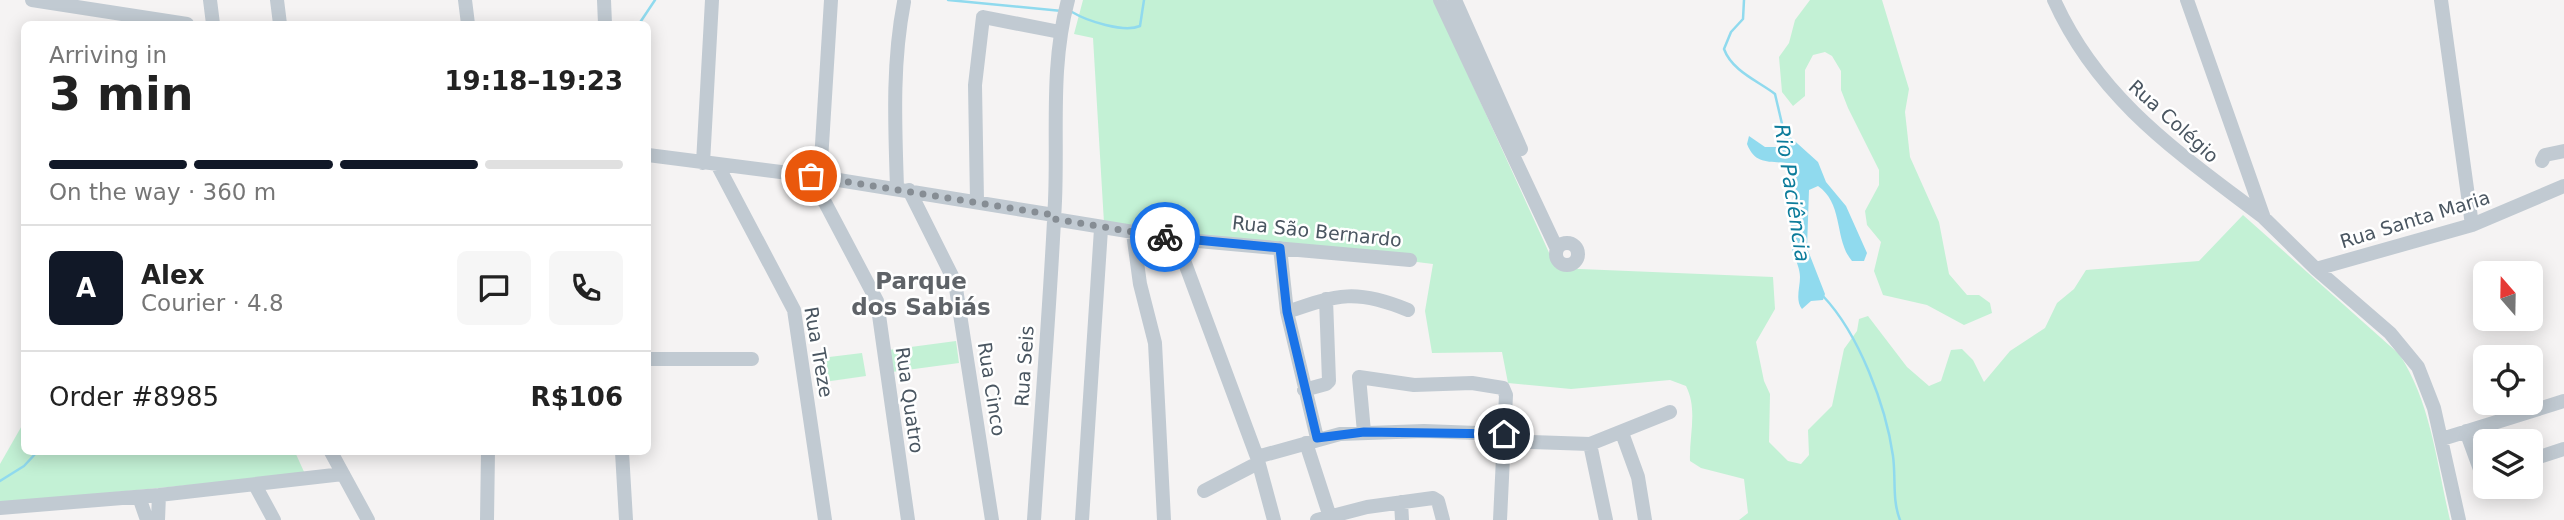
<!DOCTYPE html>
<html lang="en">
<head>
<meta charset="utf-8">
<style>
  :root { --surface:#fff; --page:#f6f6f6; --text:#222; --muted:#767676; --line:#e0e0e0; --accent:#111827 }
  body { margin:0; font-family:"DejaVu Sans",sans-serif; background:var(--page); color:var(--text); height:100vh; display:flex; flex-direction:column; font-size:26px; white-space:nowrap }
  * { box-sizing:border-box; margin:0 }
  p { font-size:23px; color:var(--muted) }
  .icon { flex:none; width:38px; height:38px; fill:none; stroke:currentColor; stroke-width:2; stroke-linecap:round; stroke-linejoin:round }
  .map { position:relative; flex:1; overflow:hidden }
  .sheet { position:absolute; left:21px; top:21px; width:630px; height:434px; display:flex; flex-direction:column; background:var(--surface); border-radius:10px; box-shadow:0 4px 18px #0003 }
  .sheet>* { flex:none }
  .needle { width:46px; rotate:340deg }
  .fabs { position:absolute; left:2473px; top:261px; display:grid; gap:14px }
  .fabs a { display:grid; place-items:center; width:70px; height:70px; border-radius:10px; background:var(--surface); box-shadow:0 4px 18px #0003; font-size:35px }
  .pin { position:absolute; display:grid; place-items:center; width:60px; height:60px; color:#fff; margin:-30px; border:4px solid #fff; border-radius:50%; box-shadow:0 2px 7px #0007 }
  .courier { position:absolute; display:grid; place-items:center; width:70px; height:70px; margin:-35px; border:5px solid #1a73e8; border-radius:50%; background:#fff; color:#222; box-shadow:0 2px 9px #0007 }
  .summary em { font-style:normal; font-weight:700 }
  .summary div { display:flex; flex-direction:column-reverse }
  .summary { display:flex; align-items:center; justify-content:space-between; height:119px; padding:0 28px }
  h1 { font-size:46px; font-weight:700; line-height:52px }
  .bar { display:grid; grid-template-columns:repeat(4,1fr); gap:10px 7px; align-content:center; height:84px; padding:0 28px }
  .bar i { height:9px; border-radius:5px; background:var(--line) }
  .bar .selected { background:var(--accent) }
  .bar p { grid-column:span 4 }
  .line { display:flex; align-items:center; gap:18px; padding:0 28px; border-top:2px solid var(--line) }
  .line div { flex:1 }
  .round { display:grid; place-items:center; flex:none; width:74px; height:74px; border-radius:10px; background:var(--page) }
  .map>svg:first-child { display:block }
  .green { fill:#c3f1d5 }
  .water { fill:#90daee }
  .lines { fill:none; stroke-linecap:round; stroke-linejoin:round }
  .stream { stroke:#90daee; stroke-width:2.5 }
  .minor { stroke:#c1cad2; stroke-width:14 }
  .done { stroke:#868d94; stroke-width:7; stroke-dasharray:0 12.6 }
  .route { stroke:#1a73e8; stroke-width:9 }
  .labels { text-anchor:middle; stroke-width:5; stroke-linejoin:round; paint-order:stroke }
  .street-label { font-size:19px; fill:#4a5661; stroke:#fff }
  .water-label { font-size:21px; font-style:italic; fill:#0c7c9b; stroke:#fff }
  .quarter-label { font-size:23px; font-weight:bold; fill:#5f6368; stroke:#fff }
</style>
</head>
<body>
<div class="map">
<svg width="2564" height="520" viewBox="0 0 2564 520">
  <rect width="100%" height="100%" fill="#f5f3f3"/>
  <path class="green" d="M 1083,0 L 1434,0 L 1556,268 L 1773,277 L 1775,309 L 1756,342 L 1764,381 L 1770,394 L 1769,442 L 1788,461 L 1801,464 L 1809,455 L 1808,430 L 1832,406 L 1844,349 L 1857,331 L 1859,319 L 1868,316 L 1907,367 L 1929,386 L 1941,381 L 1951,350 L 1962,349 L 1973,360 L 1984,382 L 2010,351 L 2045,328 L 2057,303 L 2074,289 L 2086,270 L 2199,261 L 2243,215 L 2399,354 C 2431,402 2437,465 2450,520 L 1739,520 L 1748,513 L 1744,479 L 1701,468 L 1690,461 C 1689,435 1698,410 1686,386 L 1670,380 L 1571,389 L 1508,383 L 1502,352 L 1432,353 L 1425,311 L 1433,264 L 1104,223 L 1093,38 L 1074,34 Z
    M 1810,0 L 1882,0 L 1909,89 L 1905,112 L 1910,157 L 1939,222 L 1949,274 L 1967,295 L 1979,295 L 1990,303 L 1992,313 L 1964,325 L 1927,305 L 1883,295 L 1874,271 L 1881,242 L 1867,225 L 1865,211 L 1879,185 L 1879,170 L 1848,108 L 1841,90 L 1841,71 L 1832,56 L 1825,52 L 1813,55 L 1805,70 L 1805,96 L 1793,106 L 1782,92 L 1779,57 L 1789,43 L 1795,20 Z
    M 956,341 L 959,363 L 892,372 L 888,350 Z
    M 862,353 L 866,376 L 824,382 L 821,358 Z
    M 24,422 L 24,452 L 295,452 L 305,474 L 0,503 L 0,464 Z"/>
  <path class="water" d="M 1788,135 L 1818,162 L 1826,182 L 1846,206 L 1867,253 L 1864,261 L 1852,261 C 1834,240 1844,204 1818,186 L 1809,190 L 1807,248 L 1825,294 L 1823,300 L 1811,301 L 1802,309 C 1795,300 1800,288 1800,277 C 1800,266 1793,256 1791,245 C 1788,217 1800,191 1786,163 C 1767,161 1755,164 1747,144 L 1749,136 L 1765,147 L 1778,147 Z"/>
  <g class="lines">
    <path class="stream" d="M 948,0 L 1062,11
      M 1744,0 L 1743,19 L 1731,32 L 1724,49 C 1732,71 1758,81 1775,94 L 1786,141
      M 1072,12 C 1087,21 1124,33 1140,26 L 1144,0
      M 639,24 L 655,0
      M 1823,296 C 1859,334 1886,406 1893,456 C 1896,478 1892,500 1900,520
      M 0,481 L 24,466 L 37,452"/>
    <path class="minor" d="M 32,0 L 187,24
      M 210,0 L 213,24
      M 277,0 L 280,24
      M 465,0 L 468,24
      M 604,0 L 605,24
      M 1440,0 L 1557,249
      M 1455,0 L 1521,149
      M 2054,0 C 2099,100 2179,153 2263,217
      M 2187,0 L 2264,218 L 2316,269 L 2390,333 L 2418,367 L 2434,408 L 2459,520
      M 2441,0 L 2472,225
      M 648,155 L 820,177 L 1054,215
      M 2542,161 L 2545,155 L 2564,151
      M 703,163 L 712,0
      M 718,166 L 794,310 L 825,520
      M 811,176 L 877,301 L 908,520
      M 820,177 L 831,0
      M 897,188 C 895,125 892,64 904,2
      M 909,190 L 955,282 L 992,520
      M 977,201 L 975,85 L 983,17 L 1060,32
      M 1054,219 L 1176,239 L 1410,260
      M 1133,233 L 1140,284 L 1155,343 L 1164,520
      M 1176,239 L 1257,457 L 1274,520
      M1556 254a11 11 0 1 1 22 0a11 11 0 1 1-22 0Z
      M 1280,248 L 1287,312 L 1317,438
      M 2316,269 L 2472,225 L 2564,186
      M 1287,312 C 1338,294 1357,289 1408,310
      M 648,359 L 752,359
      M 1304,390 L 1326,384 L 1329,381 L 1326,299
      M 2466,431 L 2481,472 L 2485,474
      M 1364,432 L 1359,377 L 1414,385 L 1472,383 L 1503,388 L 1506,395 L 1500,520
      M 1622,433 L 1638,477 L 1645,520
      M 2442,439 L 2564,401
      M 1504,441 L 1590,444 L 1670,412
      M 1306,443 L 1331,520
      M 1590,444 L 1606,520
      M 331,452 L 368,520
      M 622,452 L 626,520
      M 1257,457 L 1340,434 L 1424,431 L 1504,434
      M 2530,460 L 2564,449
      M 255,485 L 274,520
      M 1204,491 L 1258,463
      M 139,497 L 147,520
      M 1401,502 L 1402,520
      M 0,508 L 159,495 L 343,474
      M 158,520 L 159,495
      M 487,520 L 488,452
      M 1034,520 C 1041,414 1050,307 1055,201 C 1058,133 1050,67 1068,0
      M 1082,520 L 1101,229
      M 1317,520 L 1367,507 L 1433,498 L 1438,501 L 1443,520"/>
  </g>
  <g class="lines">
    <path class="done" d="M 811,176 L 1054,215 L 1054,219 L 1165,237"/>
    <path class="route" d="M 1165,237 L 1280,248 L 1287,312 L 1317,438 L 1364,432 L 1504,434"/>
  </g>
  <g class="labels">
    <g class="street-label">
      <text transform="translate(2174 121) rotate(42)" y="7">Rua Colégio</text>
      <text transform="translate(2415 219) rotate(-17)" y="7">Rua Santa Maria</text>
      <text transform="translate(1317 231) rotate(6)" y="7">Rua São Bernardo</text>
      <text transform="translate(819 352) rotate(80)" y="7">Rua Treze</text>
      <text transform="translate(1024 366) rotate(-86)" y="7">Rua Seis</text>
      <text transform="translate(992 389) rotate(81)" y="7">Rua Cinco</text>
      <text transform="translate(910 400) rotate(82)" y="7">Rua Quatro</text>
    </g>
    <g class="water-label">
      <text transform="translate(1792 193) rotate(81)" y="7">Rio Paciência</text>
    </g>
    <g class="quarter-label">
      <text x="921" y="289">Parque<tspan x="921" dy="26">dos Sabiás</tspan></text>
    </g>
  </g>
</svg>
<div class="fabs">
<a><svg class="needle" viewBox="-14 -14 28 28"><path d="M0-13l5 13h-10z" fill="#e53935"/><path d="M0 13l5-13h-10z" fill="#767676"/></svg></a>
<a><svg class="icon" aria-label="locate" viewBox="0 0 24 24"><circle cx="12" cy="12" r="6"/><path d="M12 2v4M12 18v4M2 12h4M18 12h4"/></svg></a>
<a><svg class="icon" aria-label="layers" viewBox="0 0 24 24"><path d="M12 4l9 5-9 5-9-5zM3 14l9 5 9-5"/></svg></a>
</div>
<div class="pin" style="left:811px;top:176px;background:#ea580c"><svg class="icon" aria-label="bag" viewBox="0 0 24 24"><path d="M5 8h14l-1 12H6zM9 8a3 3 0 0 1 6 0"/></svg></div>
<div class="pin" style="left:1504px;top:434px;background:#1f2937"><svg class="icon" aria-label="home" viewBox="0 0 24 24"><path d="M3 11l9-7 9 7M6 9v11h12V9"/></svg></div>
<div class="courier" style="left:1165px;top:237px"><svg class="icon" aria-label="bike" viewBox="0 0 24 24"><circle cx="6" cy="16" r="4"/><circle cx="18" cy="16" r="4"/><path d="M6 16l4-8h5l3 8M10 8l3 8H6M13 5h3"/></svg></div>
<section class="sheet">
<div class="summary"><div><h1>3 min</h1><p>Arriving in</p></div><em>19:18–19:23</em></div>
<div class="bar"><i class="selected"></i><i class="selected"></i><i class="selected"></i><i></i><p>On the way · 360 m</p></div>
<div class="line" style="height:126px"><b class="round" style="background:var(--accent);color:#fff">A</b><div><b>Alex</b><p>Courier · 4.8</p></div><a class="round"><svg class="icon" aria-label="chat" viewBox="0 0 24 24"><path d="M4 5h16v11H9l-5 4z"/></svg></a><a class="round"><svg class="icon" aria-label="phone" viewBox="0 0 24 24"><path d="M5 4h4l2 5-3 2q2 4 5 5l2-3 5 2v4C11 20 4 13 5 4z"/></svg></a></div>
<div class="line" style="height:91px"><div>Order #8985</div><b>R$106</b></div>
</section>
</div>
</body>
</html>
